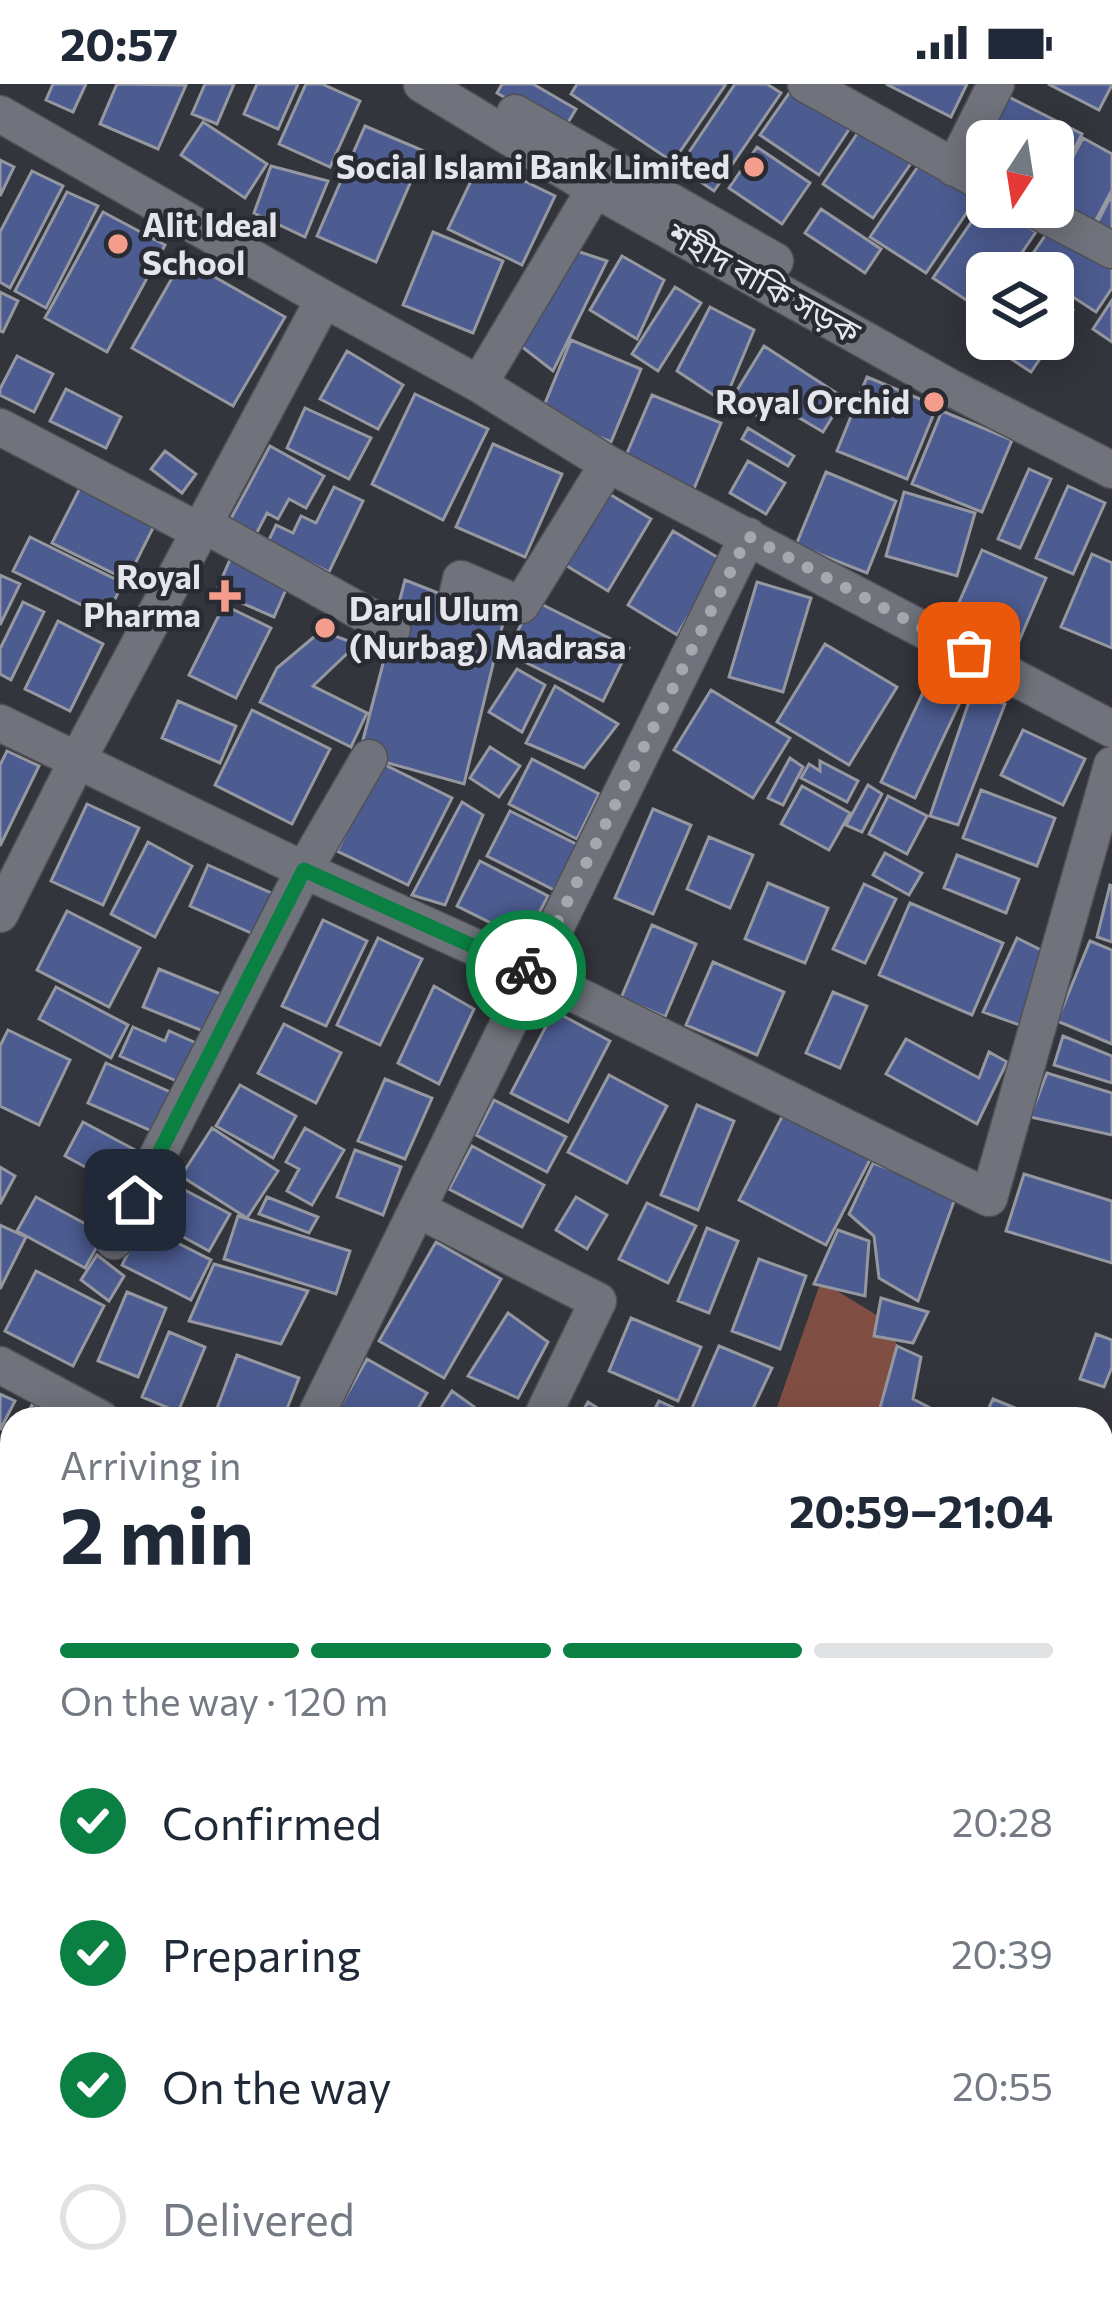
<!DOCTYPE html>
<html lang="en">
<head>
<meta charset="utf-8">
<style>
  :root { --surface:#fff; --page:#f6f6f7; --text:#1f2937; --muted:#747a83; --line:#e0e1e3; --accent:#0b8043 }
  body { margin:0; font-family:Commissioner,"Noto Sans Bengali",sans-serif; background:var(--page); color:var(--text); height:100vh; display:flex; flex-direction:column; font-size:45px; white-space:nowrap }
  * { box-sizing:border-box; margin:0 }
  p { font-size:39px; color:var(--muted) }
  .icon { flex:none; width:66px; height:66px; fill:none; stroke:currentColor; stroke-width:2; stroke-linecap:round; stroke-linejoin:round }
  .map { position:relative; flex:1; overflow:hidden }
  .details { position:absolute; left:0px; top:1323px; width:1113px; height:903px; display:flex; flex-direction:column; background:var(--surface); border-radius:36px 36px 0 0; box-shadow:0 6px 30px #0003 }
  .details>* { flex:none }
  .needle { width:78px; rotate:192deg }
  .controls { position:absolute; left:966px; top:36px; display:grid; gap:24px }
  .controls a { display:grid; place-items:center; width:108px; height:108px; border-radius:18px; background:var(--surface); box-shadow:0 6px 30px #0003; font-size:60px }
  .pin { position:absolute; display:grid; place-items:center; width:102px; height:102px; color:#fff; margin:-51px; border-radius:24px; box-shadow:0 6px 18px #0006 }
  .courier { position:absolute; display:grid; place-items:center; width:120px; height:120px; margin:-60px; border:9px solid #0b8043; border-radius:50%; background:#fff; color:#222; box-shadow:0 3px 15px #0007 }
  .head em { font-style:normal; font-weight:700 }
  .head div { display:flex; flex-direction:column-reverse }
  .head { display:flex; align-items:center; justify-content:space-between; height:204px; padding:0 60px }
  h1 { font-size:78px; font-weight:700; line-height:90px }
  .bar { display:grid; grid-template-columns:repeat(4,1fr); gap:18px 12px; align-content:center; height:144px; padding:0 60px }
  .bar i { height:15px; border-radius:9px; background:var(--line) }
  .bar .on { background:var(--accent) }
  .bar p { grid-column:span 4 }
  ol { padding:0 60px; list-style:none }
  li { display:flex; align-items:center; gap:36px; height:132px }
  li p { margin-inline-start:auto }
  li .icon { padding:12px; border-radius:50%; background:var(--accent); color:#fff; stroke-width:4 }
  li:last-child { color:var(--muted) }
  li i { width:66px; height:66px; border:6px solid var(--line); border-radius:50% }
  .status { display:flex; justify-content:space-between; align-items:center; height:84px; padding:0 60px; background:var(--surface); direction:ltr }
  .status svg { height:33px; fill:currentColor }
  .map>svg:first-child { display:block }
  .green { fill:#814e44 }
  .water { fill:#131b4a }
  .building { fill:#4c5b90; stroke:#9598a0; stroke-width:3 }
  .lines { fill:none; stroke-linecap:round; stroke-linejoin:round }
  .minor-casing { stroke:#4f5157; stroke-width:39 }
  .minor { stroke:#71737c; stroke-width:36 }
  .done { stroke:#a7a8ae; stroke-width:12; stroke-dasharray:0 21.6 }
  .route { stroke:#0b8043; stroke-width:15 }
  .poi-dot { fill:#f49d8d; stroke:#292b32; stroke-width:4.5 }
  .labels { text-anchor:middle; stroke-width:9; stroke-linejoin:round; paint-order:stroke }
  .poi-label { font-size:33px; font-weight:bold; fill:#e5e6eb; stroke:#292b32; text-anchor:end }
  .street-label { font-size:33px; fill:#e5e6eb; stroke:#292b32 }
</style>
</head>
<body>
<div class="status"><b>20:57</b><svg viewBox="0 0 49 12"><path d="M0 12V9h3v3zM5 12V6h3v6zM10 12V3h3v9zM15 12V0h3v12zM26 1h20v11H26zM47 4h2v5h-2z"/></svg></div>
<div class="map">
<svg width="1112" height="2225" viewBox="0 0 1112 2225">
  <rect width="100%" height="100%" fill="#33353c"/>
  <path class="green" d="M 821,1197 L 896,1243 L 896,1335 L 773,1335 Z
    M 1112,2104 L 1112,2225 L 534,2225 L 537,2214 L 1101,2214 L 1101,2107 Z"/>
  <path class="water" d="M 0,1872 L 12,1875 L 12,2052 L 0,2053 L 0,1928 L 5,1897 L 0,1895 Z
    M 0,2088 L 12,2091 L 12,2214 L 61,2214 L 59,2225 L 0,2225 Z"/>
  <path class="building" d="M 53,0 L 86,0 L 73,28 L 46,16 Z
    M 117,0 L 186,1 L 158,65 L 100,40 Z
    M 205,0 L 234,0 L 217,40 L 192,30 Z
    M 257,0 L 298,0 L 278,45 L 244,30 Z
    M 306,0 L 322,0 L 360,17 L 330,83 L 279,60 Z
    M 502,0 L 533,0 L 576,25 L 563,47 L 497,9 Z
    M 577,0 L 726,0 L 673,78 L 571,10 Z
    M 735,0 L 767,0 L 781,9 L 714,107 L 679,83 Z
    M 886,0 L 967,0 L 951,33 Z
    M 1048,0 L 1112,0 L 1112,1 L 1099,26 Z
    M 792,5 L 850,44 L 819,91 L 760,51 Z
    M 1007,12 L 1082,50 L 1053,106 L 1053,57 L 987,57 L 987,82 L 975,75 Z
    M 203,38 L 267,80 L 245,114 L 181,71 Z
    M 365,42 L 424,67 L 376,178 L 317,152 Z
    M 861,44 L 912,78 L 873,134 L 823,100 Z
    M 1083,54 L 1112,70 L 1112,106 L 1095,138 L 1053,116 L 1053,110 Z
    M 757,63 L 810,99 L 782,140 L 729,104 Z
    M 923,75 L 978,112 L 926,189 L 870,153 Z
    M 0,76 L 14,83 L 0,112 Z
    M 481,76 L 555,112 L 522,181 L 448,145 Z
    M 271,82 L 328,97 L 305,153 L 254,129 Z
    M 32,87 L 63,102 L 10,204 L 0,198 L 0,148 Z
    M 67,108 L 98,122 L 46,224 L 15,207 Z
    M 1112,110 L 1112,149 L 1096,141 Z
    M 987,115 L 987,123 L 999,123 L 1036,148 L 1008,189 L 987,189 L 987,221 L 983,227 L 933,194 Z
    M 821,125 L 881,165 L 865,189 L 805,149 Z
    M 103,128 L 165,161 L 107,268 L 45,234 Z
    M 1051,143 L 1112,184 L 1112,204 L 1096,228 L 1053,200 L 1053,189 L 1037,189 L 1025,181 Z
    M 433,148 L 503,177 L 473,249 L 403,221 Z
    M 565,163 L 607,177 L 553,287 L 521,262 Z
    M 622,172 L 664,196 L 637,255 L 590,226 Z
    M 183,175 L 285,233 L 233,322 L 132,264 Z
    M 675,203 L 701,219 L 658,287 L 632,270 Z
    M 0,208 L 18,217 L 3,248 L 0,247 Z
    M 1053,213 L 1073,226 L 1031,288 L 978,253 L 987,240 L 987,255 L 1053,255 Z
    M 1112,216 L 1112,258 L 1093,245 Z
    M 710,223 L 754,246 L 724,318 L 677,287 Z
    M 571,256 L 641,285 L 611,358 L 541,329 Z
    M 764,262 L 844,314 L 823,348 L 776,320 L 766,337 L 731,316 Z
    M 347,267 L 403,301 L 378,345 L 320,315 Z
    M 17,272 L 53,290 L 34,328 L 0,311 L 0,305 Z
    M 867,293 L 937,322 L 907,395 L 837,367 Z
    M 66,305 L 121,333 L 106,364 L 50,337 Z
    M 415,310 L 488,345 L 443,436 L 372,400 Z
    M 652,311 L 721,339 L 691,412 L 621,383 Z
    M 305,324 L 371,354 L 349,395 L 287,364 Z
    M 942,327 L 1012,356 L 982,428 L 912,400 Z
    M 748,344 L 794,372 L 788,382 L 742,355 Z
    M 493,360 L 562,390 L 525,473 L 456,443 Z
    M 270,362 L 324,392 L 306,424 L 289,415 L 278,435 L 267,429 L 254,454 L 228,440 Z
    M 165,367 L 196,390 L 182,409 L 151,385 Z
    M 748,377 L 785,399 L 766,430 L 730,409 Z
    M 1029,385 L 1051,395 L 1020,464 L 998,455 Z
    M 826,388 L 896,417 L 867,489 L 796,461 Z
    M 1068,402 L 1105,419 L 1073,490 L 1036,474 Z
    M 334,403 L 363,417 L 329,488 L 268,458 L 276,441 L 293,449 L 301,432 L 316,439 Z
    M 80,404 L 155,440 L 127,496 L 52,459 Z
    M 606,408 L 651,435 L 608,507 L 562,479 Z
    M 904,408 L 975,429 L 957,492 L 886,472 Z
    M 673,447 L 722,476 L 677,551 L 628,521 Z
    M 30,453 L 123,499 L 106,533 L 13,487 Z
    M 982,466 L 1046,494 L 1019,557 L 954,530 Z
    M 1092,470 L 1112,479 L 1112,564 L 1061,543 Z
    M 232,471 L 290,496 L 274,533 L 216,508 Z
    M 0,491 L 20,500 L 0,541 Z
    M 405,496 L 504,535 L 464,700 L 359,671 Z
    M 757,498 L 811,514 L 783,608 L 729,593 Z
    M 533,516 L 629,564 L 603,617 L 507,569 Z
    M 23,518 L 44,528 L 11,596 L 0,590 L 0,565 Z
    M 224,521 L 271,544 L 236,614 L 189,591 Z
    M 58,537 L 103,560 L 70,627 L 25,605 Z
    M 321,547 L 357,560 L 313,602 L 367,629 L 351,663 L 260,618 L 277,584 Z
    M 825,560 L 897,603 L 849,681 L 777,638 Z
    M 517,585 L 545,601 L 522,648 L 489,628 Z
    M 928,598 L 962,614 L 915,714 L 881,698 Z
    M 555,602 L 618,640 L 584,684 L 526,659 Z
    M 711,606 L 790,654 L 753,714 L 674,666 Z
    M 972,609 L 1005,620 L 958,741 L 930,732 Z
    M 178,617 L 236,642 L 220,679 L 162,654 Z
    M 252,626 L 330,665 L 292,740 L 215,701 Z
    M 1023,646 L 1085,675 L 1063,721 L 1001,691 Z
    M 490,663 L 520,682 L 499,713 L 470,694 Z
    M 7,667 L 39,682 L 0,762 L 0,681 Z
    M 790,674 L 803,683 L 783,721 L 768,714 Z
    M 532,675 L 599,710 L 577,755 L 509,720 Z
    M 820,677 L 858,697 L 847,718 L 801,694 L 809,680 L 820,687 Z
    M 381,679 L 452,714 L 408,801 L 337,767 Z
    M 868,701 L 882,710 L 862,748 L 846,741 Z
    M 802,702 L 850,729 L 829,766 L 781,740 Z
    M 981,706 L 1055,734 L 1037,782 L 963,754 Z
    M 888,712 L 927,732 L 907,770 L 869,750 Z
    M 462,718 L 483,731 L 445,821 L 412,811 Z
    M 87,720 L 139,744 L 103,821 L 51,797 Z
    M 653,725 L 691,741 L 653,830 L 615,814 Z
    M 510,727 L 578,761 L 554,806 L 487,772 Z
    M 709,753 L 753,771 L 730,824 L 687,805 Z
    M 148,758 L 192,782 L 155,853 L 111,830 Z
    M 885,769 L 922,789 L 909,811 L 873,791 Z
    M 957,771 L 1019,795 L 1006,829 L 944,804 Z
    M 480,777 L 548,812 L 525,856 L 457,822 Z
    M 208,781 L 276,811 L 258,852 L 190,822 Z
    M 768,799 L 828,824 L 805,879 L 745,855 Z
    M 864,800 L 896,815 L 865,879 L 833,865 Z
    M 1110,801 L 1112,802 L 1112,858 L 1097,853 Z
    M 910,819 L 1003,859 L 972,931 L 879,891 Z
    M 67,827 L 140,864 L 109,923 L 37,886 Z
    M 323,836 L 367,857 L 326,942 L 282,922 Z
    M 652,841 L 696,860 L 665,933 L 621,914 Z
    M 378,854 L 422,875 L 380,961 L 337,941 Z
    M 1017,854 L 1051,871 L 1025,943 L 983,928 Z
    M 1090,857 L 1112,866 L 1112,960 L 1057,937 Z
    M 713,878 L 784,908 L 757,971 L 686,941 Z
    M 159,885 L 233,915 L 218,953 L 143,923 Z
    M 434,902 L 474,925 L 439,1000 L 398,979 Z
    M 56,903 L 128,941 L 111,974 L 39,935 Z
    M 833,908 L 867,922 L 840,984 L 806,969 Z
    M 554,927 L 610,957 L 568,1038 L 511,1009 Z
    M 284,940 L 341,969 L 316,1019 L 258,989 Z
    M 133,943 L 165,957 L 169,947 L 205,963 L 188,1002 L 120,972 Z
    M 8,946 L 70,976 L 39,1041 L 0,1022 L 0,962 Z
    M 1063,952 L 1112,972 L 1112,999 L 1054,981 Z
    M 906,955 L 979,994 L 989,968 L 1007,978 L 977,1040 L 886,990 Z
    M 106,979 L 179,1012 L 161,1051 L 88,1019 Z
    M 1047,989 L 1112,1009 L 1112,1051 L 1030,1033 Z
    M 609,991 L 667,1022 L 627,1099 L 568,1068 Z
    M 385,995 L 432,1014 L 405,1075 L 358,1057 Z
    M 240,1001 L 296,1032 L 273,1074 L 216,1042 Z
    M 494,1016 L 566,1053 L 547,1088 L 476,1051 Z
    M 697,1021 L 734,1037 L 698,1126 L 661,1111 Z
    M 786,1025 L 873,1070 L 826,1161 L 739,1116 Z
    M 83,1038 L 152,1075 L 133,1109 L 65,1072 Z
    M 212,1044 L 278,1087 L 247,1134 L 181,1092 Z
    M 305,1044 L 344,1066 L 312,1121 L 287,1107 L 299,1085 L 286,1078 Z
    M 472,1062 L 544,1101 L 522,1143 L 449,1105 Z
    M 355,1066 L 401,1083 L 383,1131 L 337,1113 Z
    M 873,1079 L 957,1109 L 918,1217 L 879,1194 L 874,1152 L 849,1130 Z
    M 0,1083 L 15,1092 L 0,1120 Z
    M 1024,1090 L 1112,1117 L 1112,1179 L 1006,1147 Z
    M 166,1096 L 230,1130 L 209,1167 L 145,1132 Z
    M 36,1113 L 104,1150 L 85,1184 L 17,1147 Z
    M 267,1113 L 318,1133 L 309,1149 L 259,1130 Z
    M 576,1113 L 607,1131 L 587,1165 L 556,1146 Z
    M 647,1119 L 696,1142 L 668,1199 L 619,1175 Z
    M 238,1132 L 350,1167 L 336,1210 L 224,1175 Z
    M 0,1141 L 26,1153 L 0,1205 Z
    M 142,1141 L 211,1176 L 191,1216 L 122,1181 Z
    M 707,1144 L 738,1157 L 709,1229 L 678,1217 Z
    M 838,1146 L 869,1157 L 865,1212 L 814,1200 Z
    M 436,1158 L 501,1195 L 444,1294 L 379,1257 Z
    M 97,1171 L 124,1192 L 109,1217 L 81,1196 Z
    M 759,1175 L 806,1192 L 780,1265 L 732,1247 Z
    M 214,1180 L 308,1207 L 281,1260 L 189,1237 Z
    M 36,1187 L 104,1222 L 73,1282 L 5,1247 Z
    M 127,1208 L 166,1224 L 138,1293 L 98,1277 Z
    M 881,1214 L 928,1228 L 913,1259 L 874,1252 Z
    M 508,1229 L 548,1258 L 518,1314 L 468,1292 Z
    M 631,1234 L 701,1263 L 678,1317 L 609,1287 Z
    M 169,1248 L 205,1263 L 178,1328 L 142,1313 Z
    M 1096,1250 L 1112,1256 L 1112,1283 L 1104,1303 L 1080,1295 Z
    M 719,1262 L 772,1284 L 748,1335 L 711,1335 L 692,1324 Z
    M 897,1262 L 921,1273 L 913,1315 L 942,1330 L 941,1335 L 877,1335 Z
    M 237,1271 L 299,1294 L 283,1335 L 213,1335 Z
    M 367,1275 L 427,1309 L 412,1335 L 333,1335 Z
    M 452,1307 L 491,1335 L 434,1335 Z
    M 0,1310 L 15,1317 L 0,1346 Z
    M 993,1315 L 1042,1335 L 984,1335 Z
    M 659,1317 L 681,1327 L 677,1335 L 651,1332 Z
    M 588,1318 L 615,1335 L 578,1335 Z
    M 33,1319 L 59,1335 L 25,1335 Z
    M 1101,1379 L 1112,1383 L 1112,1462 L 1101,1458 Z
    M 0,1449 L 12,1454 L 12,1483 L 0,1516 Z
    M 1101,1469 L 1112,1472 L 1112,1559 L 1101,1556 Z
    M 1104,1601 L 1112,1604 L 1112,1647 L 1101,1643 L 1101,1608 Z
    M 1112,1693 L 1112,1739 L 1101,1735 L 1101,1724 Z
    M 0,1700 L 12,1706 L 12,1741 L 0,1734 Z
    M 1112,1947 L 1112,2046 L 1101,2047 L 1101,1980 Z
    M 75,2214 L 111,2214 L 110,2225 L 73,2225 Z
    M 123,2214 L 158,2214 L 157,2225 L 121,2225 Z
    M 332,2214 L 428,2214 L 426,2225 L 329,2225 Z"/>
  <g class="lines">
    <defs>
      <path id="minor" d="M 422,0 L 595,105 L 951,304 L 1112,386
        M 806,0 L 987,101
        M 515,29 L 775,177
        M 0,30 L 324,215 L 479,300 L 608,380 L 1112,645
        M 954,84 L 996,0
        M 1030,123 L 1112,166
        M 479,300 L 595,105
        M 0,343 L 201,448
        M 205,441 L 392,545
        M 456,517 L 461,495 L 521,521 L 608,380
        M 0,639 L 304,786 L 532,889 L 989,1114 L 1112,681
        M 0,830 L 78,675 L 324,215
        M 417,1125 L 598,1217 L 541,1335
        M 114,1157 L 304,786 L 369,674
        M 0,1281 L 101,1335
        M 314,1335 L 748,452
        M 0,1546 L 12,1551
        M 238,2225 L 240,2214"/>
    </defs>
    <use href="#minor" class="minor-casing"/>
    <use href="#minor" class="minor"/>
  </g>
  <g class="lines">
    <path class="done" d="M 526,886 L 532,889 L 748,452 L 969,569"/>
    <path class="route" d="M 135,1116 L 304,786 L 526,886"/>
  </g>
  <g class="poi-dot">
    <circle cx="754" cy="83" r="12"/>
    <circle cx="118" cy="160" r="12"/>
    <circle cx="934" cy="318" r="12"/>
    <path d="M219 494h12v12h12v12h-12v12h-12v-12h-12v-12h12z"/>
    <circle cx="325" cy="544" r="12"/>
  </g>
  <g class="labels">
    <g class="poi-label">
      <text x="730" y="95">Social Islami Bank Limited</text>
      <text x="142" y="153" text-anchor="start">Alit Ideal<tspan x="142" dy="38">School</tspan></text>
      <text x="910" y="330">Royal Orchid</text>
      <text x="201" y="505">Royal<tspan x="201" dy="38">Pharma</tspan></text>
      <text x="349" y="537" text-anchor="start">Darul Ulum<tspan x="349" dy="38">(Nurbag) Madrasa</tspan></text>
    </g>
    <g class="street-label">
      <text transform="translate(764 199) rotate(29)" y="12">শহীদ বাকি সড়ক</text>
    </g>
  </g>
</svg>
<div class="controls">
<a><svg class="needle" viewBox="-14 -14 28 28"><path d="M0-13l5 13h-10z" fill="#e53935"/><path d="M0 13l5-13h-10z" fill="#747a83"/></svg></a>
<a><svg class="icon" aria-label="layers" viewBox="0 0 24 24"><path d="M12 4l9 5-9 5-9-5zM3 14l9 5 9-5"/></svg></a>
</div>
<div class="pin" style="left:969px;top:569px;background:#ea580c"><svg class="icon" aria-label="bag" viewBox="0 0 24 24"><path d="M5 8h14l-1 12H6zM9 8a3 3 0 0 1 6 0"/></svg></div>
<div class="pin" style="left:135px;top:1116px;background:#1f2937"><svg class="icon" aria-label="home" viewBox="0 0 24 24"><path d="M3 11l9-7 9 7M6 9v11h12V9"/></svg></div>
<div class="courier" style="left:526px;top:886px"><svg class="icon" aria-label="bike" viewBox="0 0 24 24"><circle cx="6" cy="16" r="4"/><circle cx="18" cy="16" r="4"/><path d="M6 16l4-8h5l3 8M10 8l3 8H6M13 5h3"/></svg></div>
<section class="details">
<div class="head"><div><h1>2 min</h1><p>Arriving in</p></div><em>20:59–21:04</em></div>
<div class="bar"><i class="on"></i><i class="on"></i><i class="on"></i><i></i><p>On the way · 120 m</p></div>
<ol>
<li><svg class="icon" aria-label="check" viewBox="0 0 24 24"><path d="M5 12l5 5 9-10"/></svg>Confirmed<p>20:28</p></li>
<li><svg class="icon" aria-label="check" viewBox="0 0 24 24"><path d="M5 12l5 5 9-10"/></svg>Preparing<p>20:39</p></li>
<li><svg class="icon" aria-label="check" viewBox="0 0 24 24"><path d="M5 12l5 5 9-10"/></svg>On the way<p>20:55</p></li>
<li><i></i>Delivered</li>
</ol>
</section>
</div>
</body>
</html>
